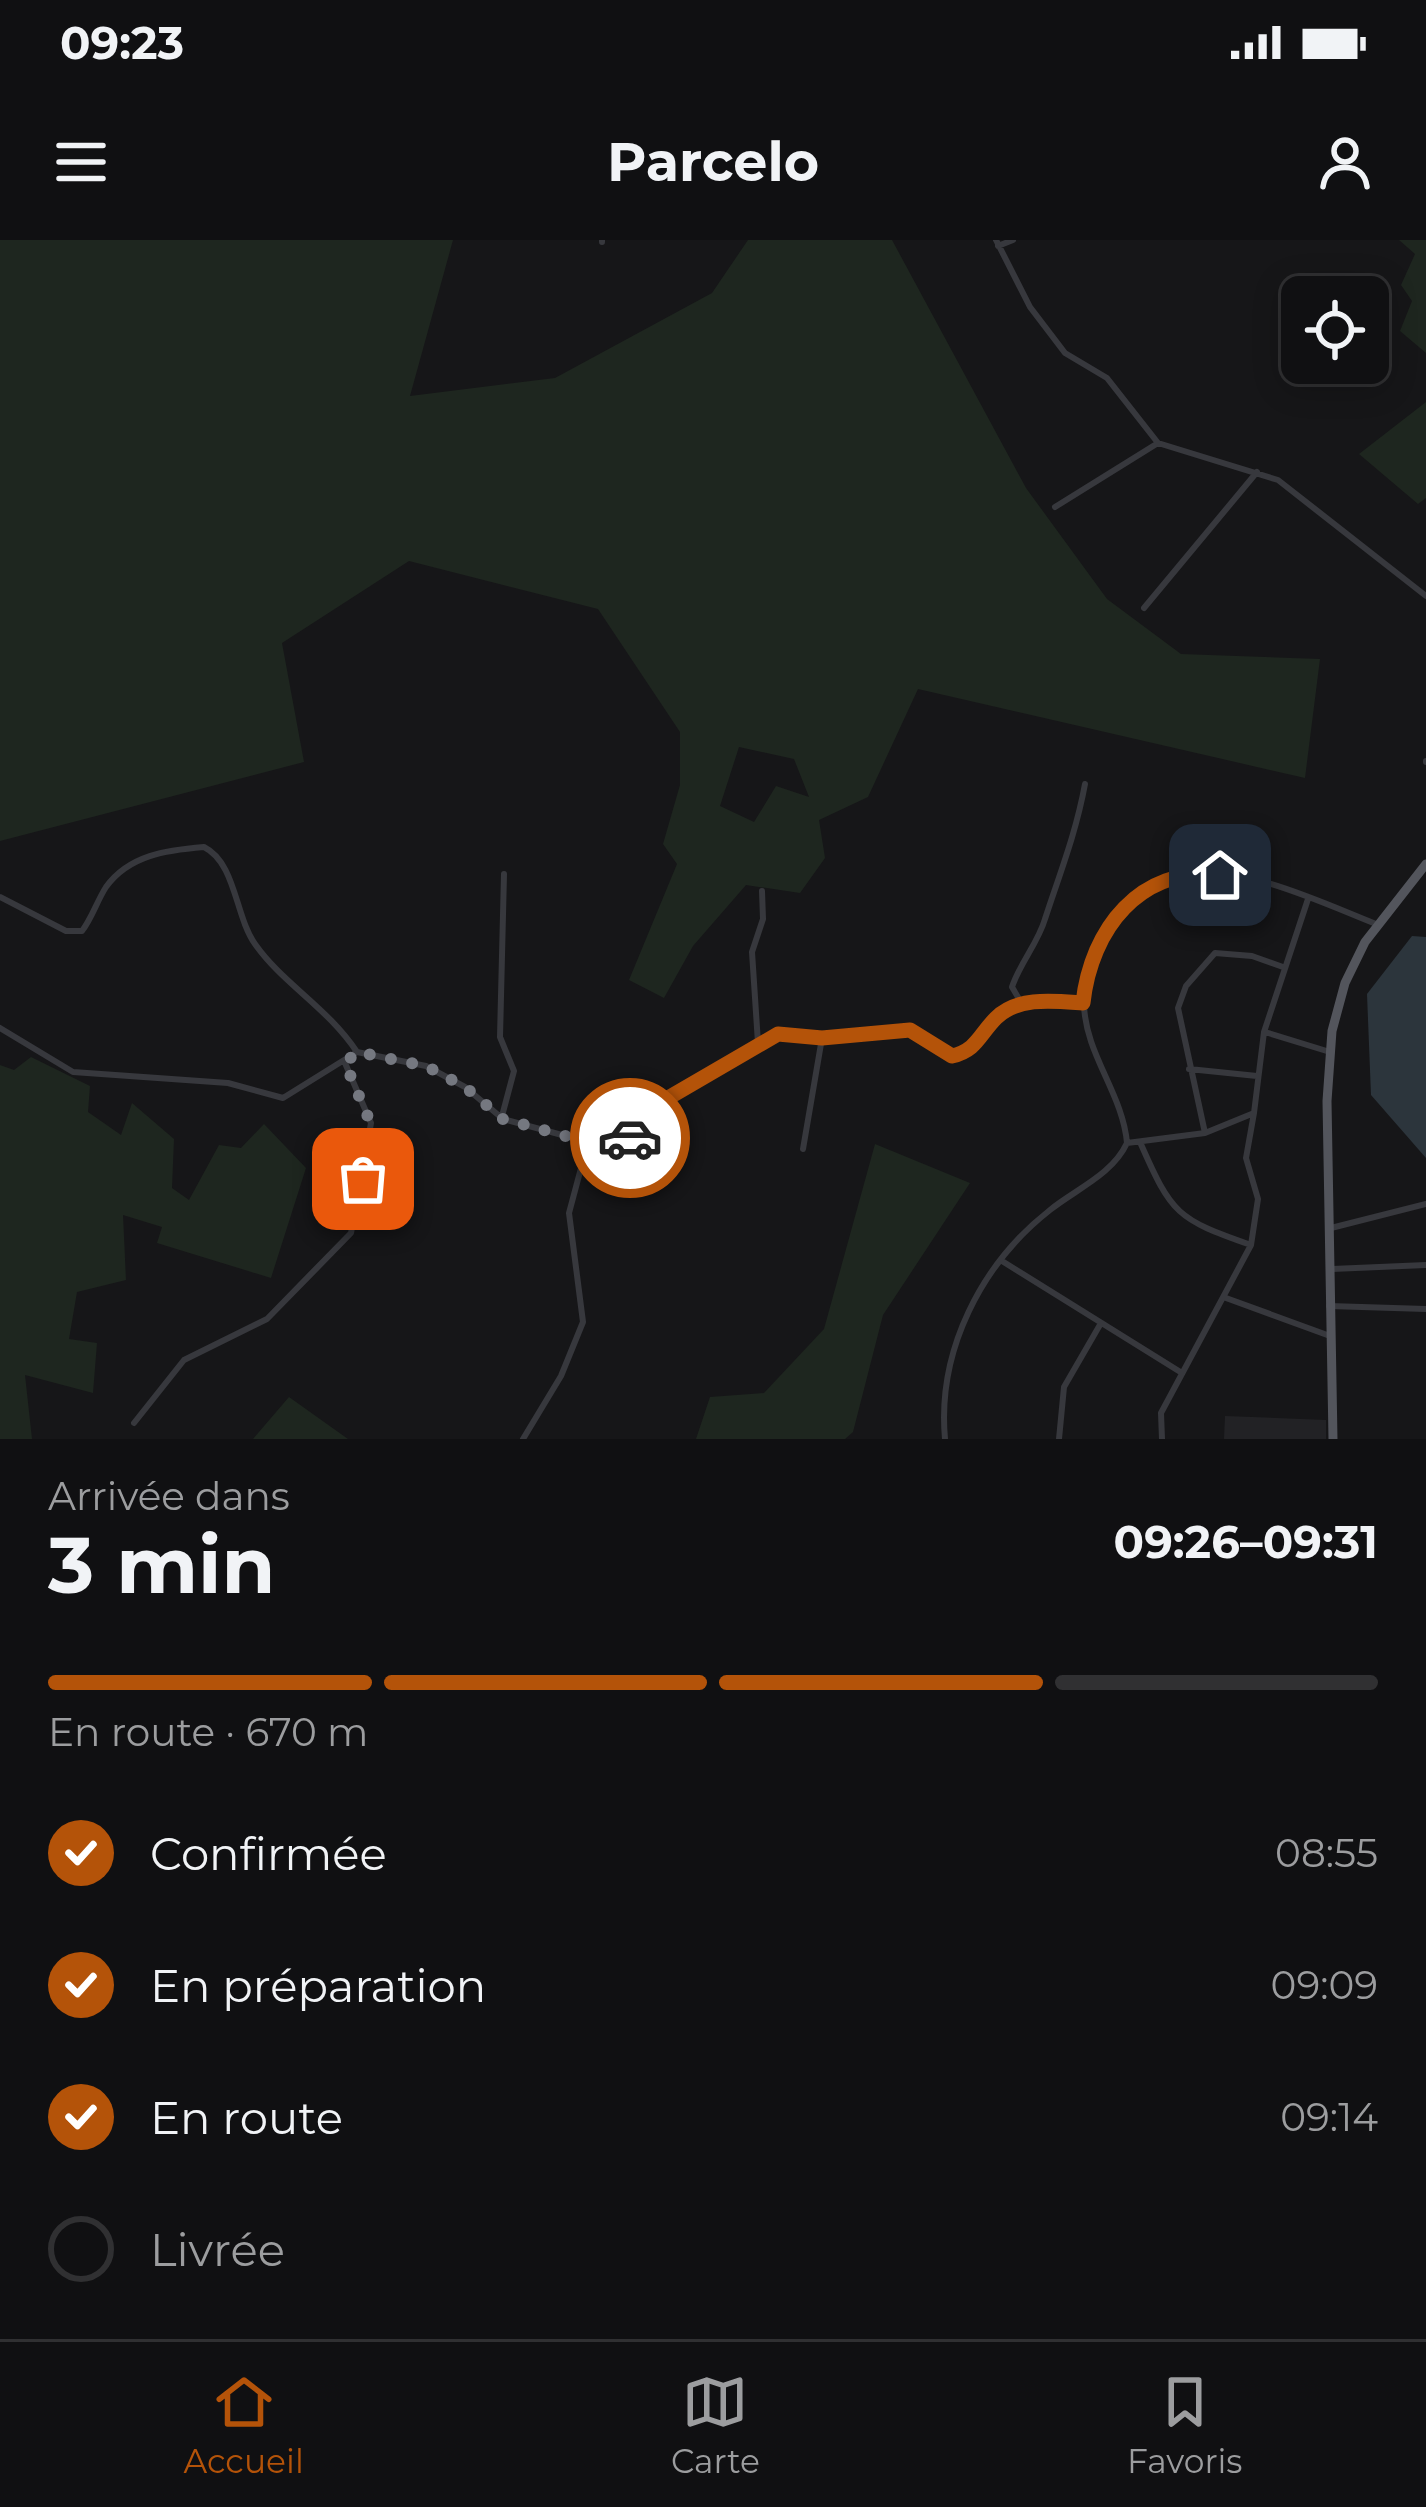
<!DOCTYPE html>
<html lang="fr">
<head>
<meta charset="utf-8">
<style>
  :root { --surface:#101012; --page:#1e1e20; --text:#f1f3f6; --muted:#9c9d9f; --line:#303032; --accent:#b45309 }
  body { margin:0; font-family:Montserrat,sans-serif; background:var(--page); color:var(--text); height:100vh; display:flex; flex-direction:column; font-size:45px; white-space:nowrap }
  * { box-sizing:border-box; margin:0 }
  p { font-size:39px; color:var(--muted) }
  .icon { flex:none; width:66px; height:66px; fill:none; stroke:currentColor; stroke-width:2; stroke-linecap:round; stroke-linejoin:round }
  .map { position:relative; height:1199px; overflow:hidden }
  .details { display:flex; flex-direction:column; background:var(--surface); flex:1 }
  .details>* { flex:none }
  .buttons { position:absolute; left:1281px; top:36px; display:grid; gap:24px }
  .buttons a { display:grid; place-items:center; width:108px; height:108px; border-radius:18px; background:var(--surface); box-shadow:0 6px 30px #0003,0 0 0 3px var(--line); font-size:60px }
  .pin { position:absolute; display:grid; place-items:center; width:102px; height:102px; color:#fff; margin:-51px; border-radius:24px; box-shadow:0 6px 18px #0006 }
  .courier { position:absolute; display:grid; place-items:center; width:120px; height:120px; margin:-60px; border:9px solid #b45309; border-radius:50%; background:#fff; color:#222; box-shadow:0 3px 15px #0007 }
  .head em { font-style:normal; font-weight:700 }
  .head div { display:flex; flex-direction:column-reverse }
  .head { display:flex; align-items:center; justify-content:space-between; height:204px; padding:0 48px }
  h1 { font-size:78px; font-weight:700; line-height:90px }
  .bar { display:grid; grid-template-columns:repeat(4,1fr); gap:18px 12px; align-content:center; height:144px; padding:0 48px }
  .bar i { height:15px; border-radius:9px; background:var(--line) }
  .bar .selected { background:var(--accent) }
  .bar p { grid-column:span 4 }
  ol { padding:0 48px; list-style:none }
  li { display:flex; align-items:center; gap:36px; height:132px }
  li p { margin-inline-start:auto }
  li .icon { padding:12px; border-radius:50%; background:var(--accent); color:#fff; stroke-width:4 }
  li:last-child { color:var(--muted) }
  li i { width:66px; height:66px; border:6px solid var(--line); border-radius:50% }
  .status { display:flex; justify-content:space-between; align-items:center; height:84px; padding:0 60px; background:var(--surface); direction:ltr }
  .status svg { height:33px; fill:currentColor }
  header { display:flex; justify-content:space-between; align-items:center; height:156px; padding:0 48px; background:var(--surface); font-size:54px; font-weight:700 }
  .dock { display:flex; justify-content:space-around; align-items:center; height:168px; border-top:3px solid var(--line); background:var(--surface); font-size:33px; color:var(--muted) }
  .dock a { display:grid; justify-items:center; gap:6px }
  .dock .selected { color:var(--accent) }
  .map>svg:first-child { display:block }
  .built { fill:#222225 }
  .green { fill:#1e261f; fill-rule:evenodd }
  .water { fill:#2c353c }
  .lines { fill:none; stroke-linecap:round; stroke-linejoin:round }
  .minor { stroke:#37383d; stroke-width:6 }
  .primary { stroke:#53555c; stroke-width:9 }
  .done { stroke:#757880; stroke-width:12; stroke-dasharray:0 21.6 }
  .route { stroke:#b45309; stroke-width:15 }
</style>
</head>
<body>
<div class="status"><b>09:23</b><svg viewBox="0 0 49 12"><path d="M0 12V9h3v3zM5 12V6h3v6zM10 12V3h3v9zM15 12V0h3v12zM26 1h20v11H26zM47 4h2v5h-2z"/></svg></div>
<header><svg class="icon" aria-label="menu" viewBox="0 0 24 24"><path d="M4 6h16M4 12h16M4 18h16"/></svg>Parcelo<svg class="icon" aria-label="person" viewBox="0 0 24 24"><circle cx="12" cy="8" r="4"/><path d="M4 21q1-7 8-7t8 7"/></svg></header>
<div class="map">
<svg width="1426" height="1199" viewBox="0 0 1426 1199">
  <rect width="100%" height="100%" fill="#161618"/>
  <path class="built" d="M 1225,1176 L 1326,1180 L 1326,1199 L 1224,1199 Z"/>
  <path class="green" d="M 0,0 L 453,0 L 410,156 L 555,138 L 712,53 L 748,0 L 892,0 L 1026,248 L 1107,359 L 1181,414 L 1320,419 L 1305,538 L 918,449 L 868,557 L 819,580 L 825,618 L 800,653 L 746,645 L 693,706 L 664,758 L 629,740 L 677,624 L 663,604 L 680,545 L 680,492 L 598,369 L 409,321 L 282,403 L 304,522 L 0,601 ZM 739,507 L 794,519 L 809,557 L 776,546 L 754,582 L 720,566 Z
    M 1399,0 L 1426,0 L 1426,113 L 1400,91 L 1412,61 L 1401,45 L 1415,14 Z
    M 1426,162 L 1426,258 L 1418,264 L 1359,214 Z
    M 31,817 L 90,846 L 88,872 L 121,895 L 132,863 L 174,899 L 172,948 L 189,960 L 219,905 L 241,908 L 264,884 L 306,928 L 271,1038 L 157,1003 L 162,987 L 123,975 L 126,1040 L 77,1052 L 69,1099 L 97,1103 L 93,1153 L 25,1135 L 32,1199 L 0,1199 L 0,825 L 14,830 Z
    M 875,904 L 970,943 L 883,1075 L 853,1192 L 845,1199 L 696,1199 L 710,1157 L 764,1153 L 824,1089 Z
    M 289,1157 L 348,1199 L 253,1199 Z"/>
  <path class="water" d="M 1412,696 L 1426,697 L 1426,918 L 1371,855 L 1367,754 Z"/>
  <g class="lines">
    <path class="minor" d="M 996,0 L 1030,67 L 1065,113 L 1107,138 L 1158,203 L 1278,240 L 1426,356
      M 602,2 L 602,0
      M 998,6 L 1013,0
      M 1055,267 L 1158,203
      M 1144,368 L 1257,232
      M 1426,521 L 1426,522
      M 0,657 L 66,691 L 82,691 C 92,678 97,661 106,647 C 129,615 167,610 204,607 C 236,623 235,676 255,704 C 283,744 327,767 357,812
      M 1022,764 L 1012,747 C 1020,723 1038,703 1045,679 C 1060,633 1076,593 1085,544
      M 0,788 L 73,832 L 228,843 L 283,858 L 357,812 L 426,826 L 465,847 L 503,879 L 588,902 L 621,903 L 668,858 L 778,795 L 822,798 L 910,790 L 952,816 C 978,810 979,795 996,778 C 1018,756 1055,761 1083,763
      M 1265,792 L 1330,812
      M 758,803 L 752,712 L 763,679 L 762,651
      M 1189,829 L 1257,836
      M 1254,873 L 1264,792 L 1308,659
      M 502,876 L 514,831 L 500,797 L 504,634
      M 1205,893 L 1178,768 L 1186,746 L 1215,713 L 1252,716 L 1283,727
      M 1140,902 C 1172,975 1177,979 1251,1005
      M 1127,903 L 1205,893 L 1254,873 L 1246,918 L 1258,959 L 1251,1005 L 1161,1173 L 1162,1199
      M 803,909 L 822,798
      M 1331,988 L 1426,964
      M 1002,1021 L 1182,1133
      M 1332,1029 L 1426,1025
      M 1226,1058 L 1330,1096
      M 1329,1066 L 1426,1069
      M 134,1183 L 184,1120 L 267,1079 L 351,993 L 371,883 L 345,823
      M 523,1199 L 561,1136 L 583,1082 L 569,973 L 588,902
      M 945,1199 C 937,1111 981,1024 1050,970 C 1076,949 1112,935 1127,903 C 1123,854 1085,814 1084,764 C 1082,726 1098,690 1127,666 C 1143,653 1159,638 1181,634 C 1243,624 1320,662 1376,684
      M 1059,1199 L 1064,1147 L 1101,1083"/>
    <path class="primary" d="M 1333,1199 L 1327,861 L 1332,791 L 1345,743 L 1365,702 L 1426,624"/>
  </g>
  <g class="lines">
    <path class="done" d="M 363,939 L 371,884 L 345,823 L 357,812 L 426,826 L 465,847 L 503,879 L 588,902 L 630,898"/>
    <path class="route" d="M 630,898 L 668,858 L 778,794 L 822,798 L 910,790 L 952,816 C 977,810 979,795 996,778 C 1018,756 1055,761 1083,763 C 1091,689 1140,626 1220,635"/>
  </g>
</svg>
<div class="buttons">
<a><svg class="icon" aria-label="locate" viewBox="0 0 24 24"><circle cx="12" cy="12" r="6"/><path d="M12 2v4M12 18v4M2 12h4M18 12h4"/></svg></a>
</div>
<div class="pin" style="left:363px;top:939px;background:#ea580c"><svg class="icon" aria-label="bag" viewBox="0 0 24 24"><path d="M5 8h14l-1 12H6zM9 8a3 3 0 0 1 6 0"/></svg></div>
<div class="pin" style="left:1220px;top:635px;background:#1f2937"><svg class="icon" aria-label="home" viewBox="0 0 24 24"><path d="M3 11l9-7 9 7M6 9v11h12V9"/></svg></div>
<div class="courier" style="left:630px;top:898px"><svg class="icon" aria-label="car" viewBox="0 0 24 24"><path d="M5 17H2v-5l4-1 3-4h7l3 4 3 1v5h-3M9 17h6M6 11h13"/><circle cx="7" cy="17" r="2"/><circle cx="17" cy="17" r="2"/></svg></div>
</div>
<section class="details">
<div class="head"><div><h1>3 min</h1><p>Arrivée dans</p></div><em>09:26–09:31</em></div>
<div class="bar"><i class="selected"></i><i class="selected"></i><i class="selected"></i><i></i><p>En route · 670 m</p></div>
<ol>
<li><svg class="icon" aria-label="check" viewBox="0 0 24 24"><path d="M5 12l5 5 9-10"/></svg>Confirmée<p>08:55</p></li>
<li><svg class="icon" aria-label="check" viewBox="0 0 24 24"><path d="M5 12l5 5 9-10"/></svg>En préparation<p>09:09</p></li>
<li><svg class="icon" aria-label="check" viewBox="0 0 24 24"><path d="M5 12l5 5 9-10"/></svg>En route<p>09:14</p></li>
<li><i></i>Livrée</li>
</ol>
</section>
<nav class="dock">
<a class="selected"><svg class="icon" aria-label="home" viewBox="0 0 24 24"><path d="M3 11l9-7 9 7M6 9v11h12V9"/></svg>Accueil</a>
<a><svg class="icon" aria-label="map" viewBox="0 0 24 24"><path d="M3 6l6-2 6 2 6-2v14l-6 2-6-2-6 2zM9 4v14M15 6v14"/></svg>Carte</a>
<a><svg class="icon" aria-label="saved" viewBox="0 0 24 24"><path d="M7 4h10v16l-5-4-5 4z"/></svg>Favoris</a>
</nav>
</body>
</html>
